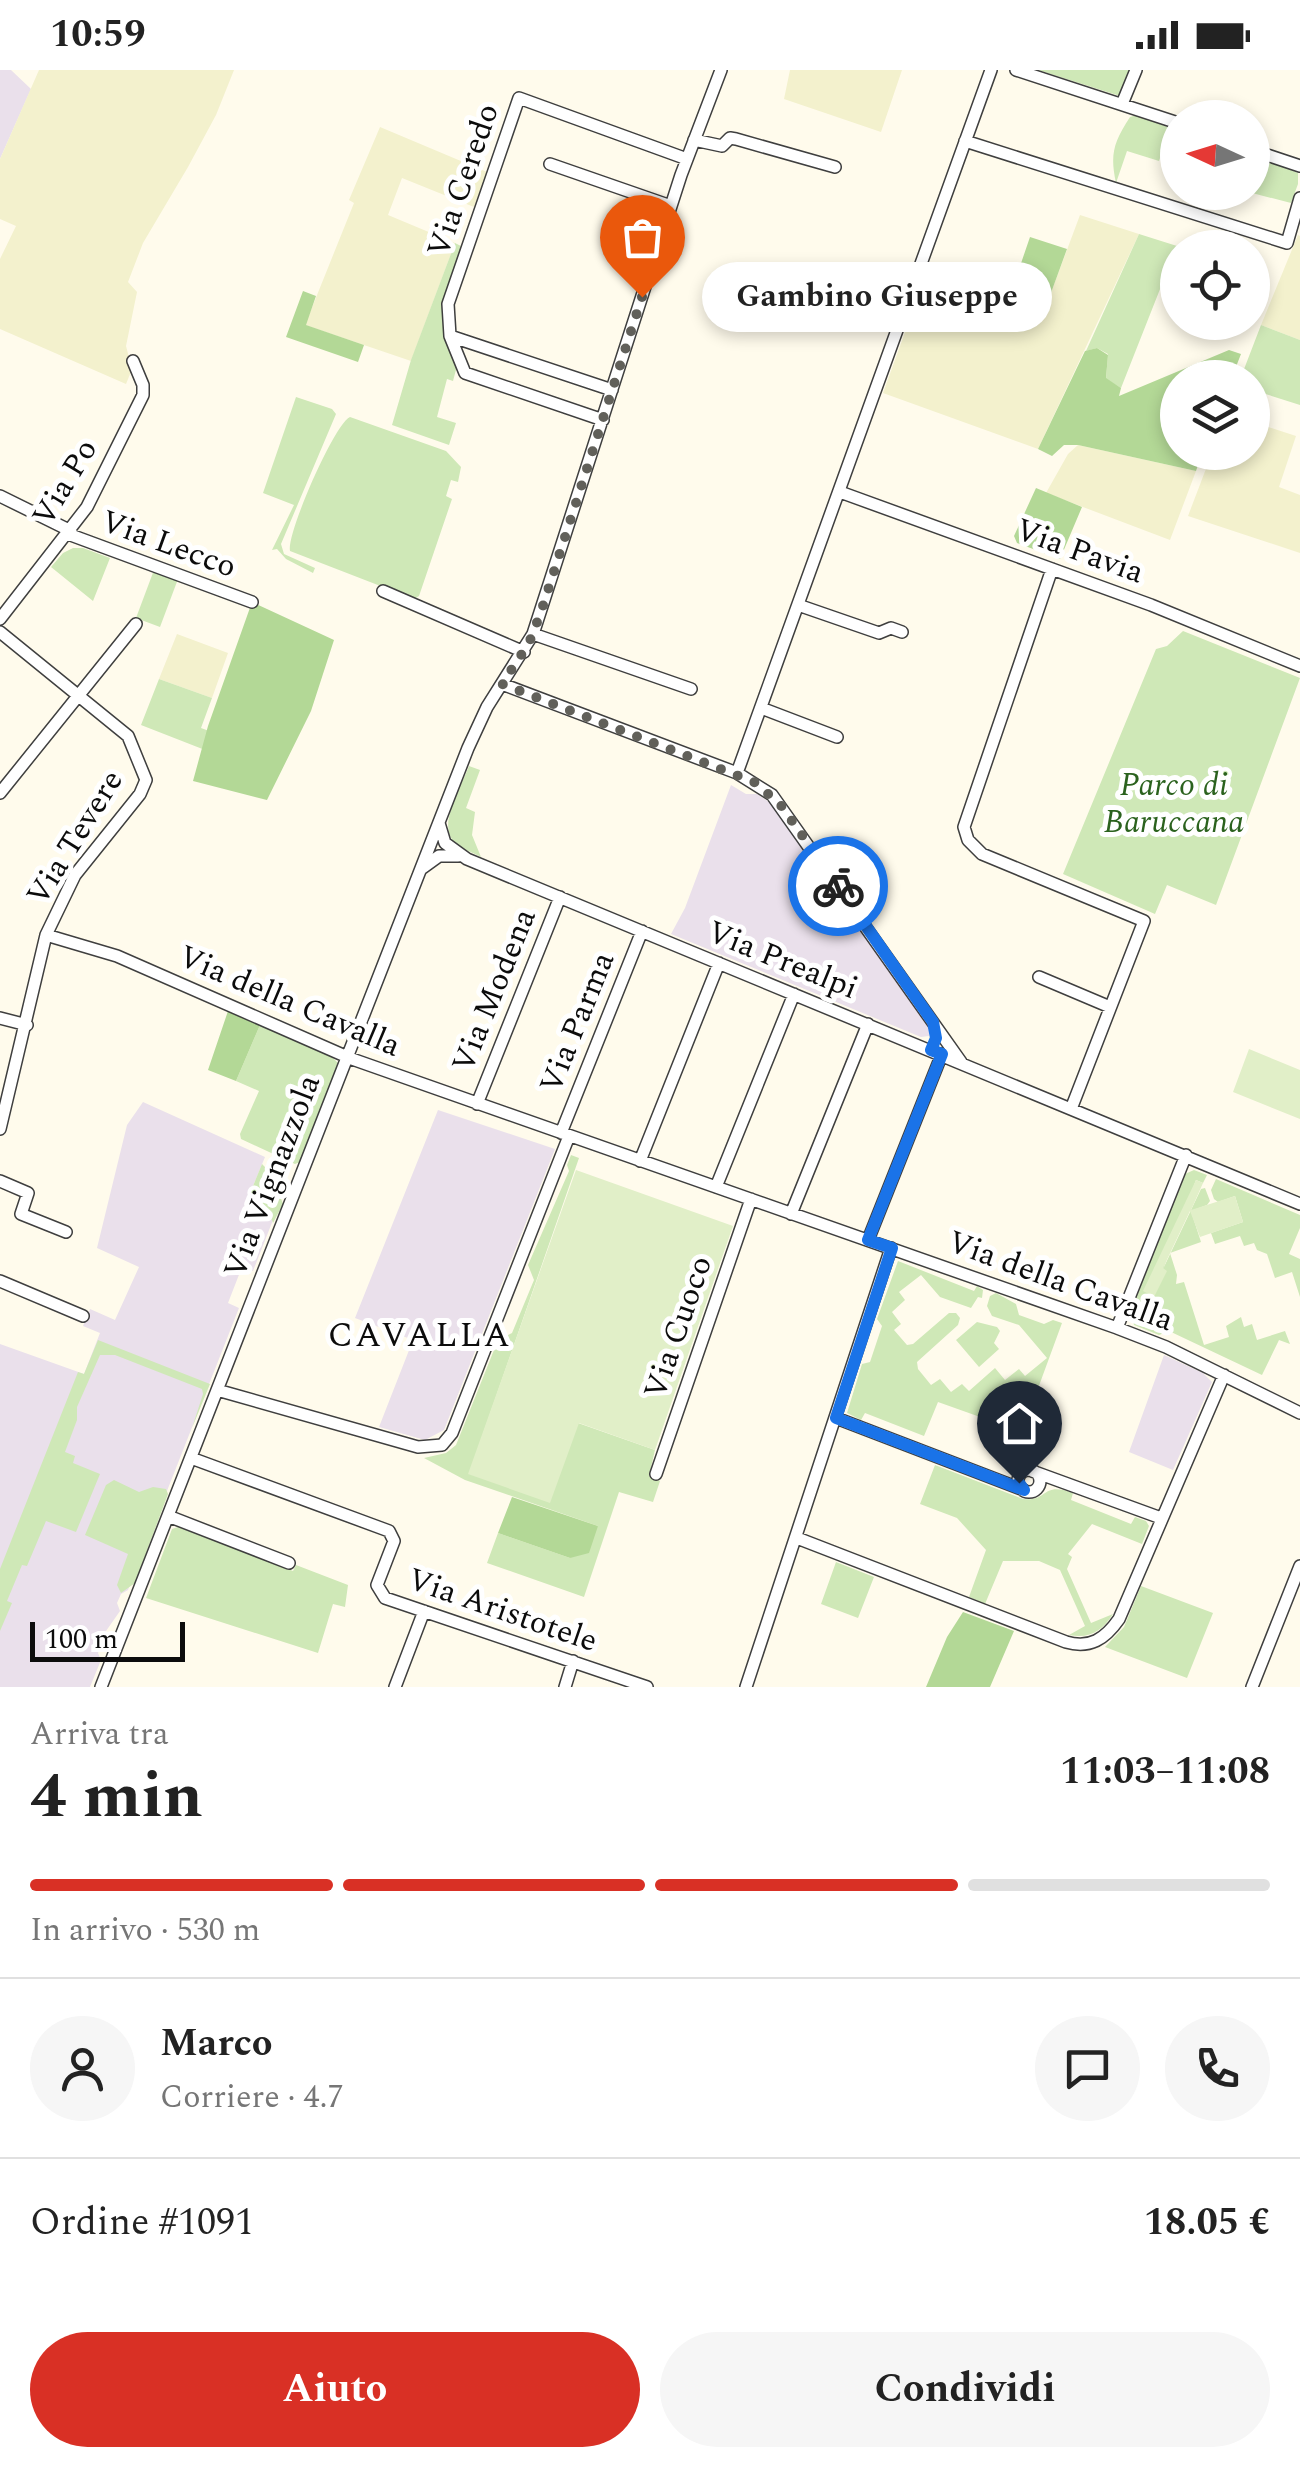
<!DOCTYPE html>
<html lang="it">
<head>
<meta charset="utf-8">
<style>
  :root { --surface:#fff; --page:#f6f6f6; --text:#222; --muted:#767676; --line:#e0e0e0; --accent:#d93025 }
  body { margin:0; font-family:Spectral,serif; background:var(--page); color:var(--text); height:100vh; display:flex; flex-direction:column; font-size:38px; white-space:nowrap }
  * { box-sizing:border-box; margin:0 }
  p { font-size:32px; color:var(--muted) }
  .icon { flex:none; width:55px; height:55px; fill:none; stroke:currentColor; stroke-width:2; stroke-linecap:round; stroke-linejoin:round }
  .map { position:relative; height:1617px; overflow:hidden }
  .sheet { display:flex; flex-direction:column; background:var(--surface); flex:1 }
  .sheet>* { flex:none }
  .needle { width:65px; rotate:274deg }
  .tools { position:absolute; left:1160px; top:30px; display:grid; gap:20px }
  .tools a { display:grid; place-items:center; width:110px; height:110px; border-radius:50%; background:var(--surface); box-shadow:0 5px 15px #0003; font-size:50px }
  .scale { position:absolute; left:30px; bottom:25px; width:155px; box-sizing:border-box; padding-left:10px; border:5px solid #0c0c0c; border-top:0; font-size:28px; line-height:35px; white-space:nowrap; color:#0c0c0c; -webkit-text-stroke:8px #fff; paint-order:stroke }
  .pin { position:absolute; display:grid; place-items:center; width:85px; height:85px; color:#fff; margin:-102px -42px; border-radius:50% 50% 50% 0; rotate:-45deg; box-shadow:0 0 10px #0007 }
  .pin .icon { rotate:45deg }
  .courier { position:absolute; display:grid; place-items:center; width:100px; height:100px; margin:-50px; border:8px solid #1a73e8; border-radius:50%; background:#fff; color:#222; box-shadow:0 2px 12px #0007 }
  .bubble { position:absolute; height:70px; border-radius:35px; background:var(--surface); box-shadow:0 5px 15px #0003; font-size:32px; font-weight:700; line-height:70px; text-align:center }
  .summary em { font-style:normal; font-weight:700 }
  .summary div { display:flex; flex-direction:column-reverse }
  .summary { display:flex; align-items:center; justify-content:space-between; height:170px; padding:0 30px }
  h1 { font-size:65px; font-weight:700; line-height:75px }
  .bar { display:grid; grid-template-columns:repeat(4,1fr); gap:15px 10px; align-content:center; height:120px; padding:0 30px }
  .bar i { height:12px; border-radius:8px; background:var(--line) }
  .bar .selected { background:var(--accent) }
  .bar p { grid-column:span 4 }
  .line { display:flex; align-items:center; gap:25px; padding:0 30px; border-top:2px solid var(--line) }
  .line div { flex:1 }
  .round { display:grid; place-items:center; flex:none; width:105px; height:105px; border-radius:52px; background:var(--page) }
  .button { display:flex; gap:20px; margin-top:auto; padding:20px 30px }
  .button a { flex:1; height:115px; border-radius:60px; background:var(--accent); color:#fff; font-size:40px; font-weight:700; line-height:115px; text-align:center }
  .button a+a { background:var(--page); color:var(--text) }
  .status { display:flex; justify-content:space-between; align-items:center; height:70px; padding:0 50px; background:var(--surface); direction:ltr }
  .status svg { height:28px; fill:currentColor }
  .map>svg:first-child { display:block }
  .industrial { fill:#eae0eb }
  .farmland { fill:#f3f1cd }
  .green { fill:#cfe8b7 }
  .forest { fill:#b3d896 }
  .pitch { fill:#e1efc8 }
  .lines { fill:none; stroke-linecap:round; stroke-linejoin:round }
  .street-casing { stroke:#3f3f3f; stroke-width:14 }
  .street { stroke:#fff; stroke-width:11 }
  .done { stroke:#61605a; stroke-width:10; stroke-dasharray:0 18 }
  .route { stroke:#1a73e8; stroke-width:12 }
  .labels { text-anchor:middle; stroke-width:10; stroke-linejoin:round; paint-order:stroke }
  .street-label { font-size:32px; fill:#0c0c0c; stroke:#fff }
  .park-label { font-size:32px; font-style:italic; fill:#2b621e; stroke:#fff }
  .neighbourhood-label { font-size:35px; letter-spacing:2.5px; fill:#0c0c0c; stroke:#fff }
</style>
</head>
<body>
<div class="status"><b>10:59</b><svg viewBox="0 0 49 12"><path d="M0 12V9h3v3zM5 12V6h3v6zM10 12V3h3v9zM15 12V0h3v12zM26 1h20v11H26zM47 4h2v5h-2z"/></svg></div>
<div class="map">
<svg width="1300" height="1617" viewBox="0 0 1300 1617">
  <rect width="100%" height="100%" fill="#fffbec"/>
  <path class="industrial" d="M 0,0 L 11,0 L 31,19 L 0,89 Z
    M 731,715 L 746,724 L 757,724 L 772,734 L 915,937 L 930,959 L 929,966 L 921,967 L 671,864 L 685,838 Z
    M 143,1032 L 265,1087 L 244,1138 L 273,1150 L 253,1201 L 242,1197 L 228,1233 L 239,1238 L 128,1520 L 121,1524 L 117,1533 L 120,1541 L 106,1561 L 98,1583 L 101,1590 L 90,1617 L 0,1617 L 0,1274 L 84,1304 L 100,1263 L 83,1256 L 90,1239 L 115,1250 L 139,1197 L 97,1178 L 127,1055 Z
    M 438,1040 L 555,1079 L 444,1360 L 425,1370 L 379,1357 L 413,1270 L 355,1248 Z
    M 1164,1285 L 1203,1303 L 1212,1312 L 1173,1400 L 1129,1382 Z"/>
  <path class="farmland" d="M 39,0 L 234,0 L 216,45 L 188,97 L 143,173 L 128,212 L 137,222 L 126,276 L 132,299 L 126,314 L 0,259 L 0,189 L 16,156 L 0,149 L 0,89 Z
    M 790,0 L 902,0 L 881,62 L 784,29 Z
    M 380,57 L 487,102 L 474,137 L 402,108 L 388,145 L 455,173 L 411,291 L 305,255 L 354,133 L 349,130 Z
    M 1080,145 L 1139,164 L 1038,379 L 883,323 L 924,210 L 1040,252 Z
    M 1298,165 L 1300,166 L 1300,270 L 1261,255 Z
    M 1253,352 L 1296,366 L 1279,417 L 1300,425 L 1300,483 L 1188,446 L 1212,383 L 1252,382 Z
    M 1078,375 L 1196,401 L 1170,470 L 1046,423 L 1068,384 Z
    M 177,564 L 228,583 L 212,628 L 159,609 Z"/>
  <path class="green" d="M 1038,0 L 1130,0 L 1120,26 Z
    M 1137,45 L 1170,58 L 1159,91 L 1127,81 L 1116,113 C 1110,85 1113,73 1130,47 Z
    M 1253,84 L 1298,103 L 1298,114 L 1291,133 L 1252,123 Z
    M 1139,164 L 1177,176 L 1121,318 L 1106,309 L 1108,284 L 1097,278 L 1086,281 Z
    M 455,173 L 461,176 L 448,221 L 457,296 L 453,311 L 447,309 L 437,347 L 456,353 L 449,375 L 392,355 L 411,290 Z
    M 1261,255 L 1300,270 L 1300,335 L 1253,320 L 1252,308 L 1241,307 Z
    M 296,327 L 332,339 L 336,344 L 281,474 L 284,484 L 315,498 L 313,503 L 286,489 L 277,479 L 272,480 L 294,435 L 263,423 Z
    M 350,347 L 446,381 L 461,397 L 458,412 L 451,410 L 446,426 L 452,429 L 419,526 L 414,529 L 290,481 C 286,464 335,353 350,347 Z
    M 73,478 L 83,478 L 110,488 L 93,531 L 51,497 L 63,483 Z
    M 154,500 L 178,509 L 160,557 L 136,548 Z
    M 1183,561 L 1300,608 L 1216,835 L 1167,815 L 1155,844 L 1063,804 L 1156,579 L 1167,576 Z
    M 159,609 L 212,628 L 201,658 L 212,662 L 205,680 L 141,655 Z
    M 469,696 L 480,700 L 466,738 L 475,742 L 472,765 L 481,787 C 472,782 460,779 453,771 C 438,753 462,715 469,696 Z
    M 260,955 L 329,984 L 338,993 L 300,1092 L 295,1094 L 241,1069 L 240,1064 L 259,1021 L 236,1011 Z
    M 571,1085 L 579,1088 L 469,1404 L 578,1353 L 655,1380 L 649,1406 L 660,1411 L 653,1432 L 619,1422 L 584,1527 L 487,1493 L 498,1463 L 570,1488 L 598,1456 L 465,1410 L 424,1388 L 446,1383 L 456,1375 L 498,1270 L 512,1263 L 534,1210 L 528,1195 L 569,1101 L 567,1095 Z
    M 262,1094 L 272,1104 L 283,1134 L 273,1153 L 272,1150 L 244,1138 Z
    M 1194,1100 L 1207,1105 L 1203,1113 L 1196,1110 L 1163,1199 L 1201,1119 L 1205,1118 L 1210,1131 L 1207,1135 L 1191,1141 L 1201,1172 L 1170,1183 L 1177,1205 L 1176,1214 L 1184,1212 L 1204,1275 L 1229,1267 L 1226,1256 L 1241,1247 L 1244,1257 L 1252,1254 L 1257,1270 L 1285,1261 L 1290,1274 L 1279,1270 L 1262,1305 L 1169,1261 L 1159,1265 L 1134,1255 L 1130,1243 L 1185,1104 Z
    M 1216,1109 L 1300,1145 L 1300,1158 L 1289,1184 L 1300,1189 L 1300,1227 L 1292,1202 L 1275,1208 L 1267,1184 L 1257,1180 L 1254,1173 L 1244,1176 L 1240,1166 L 1215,1174 L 1211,1163 L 1243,1152 L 1235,1126 L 1218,1132 L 1214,1129 L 1211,1120 Z
    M 898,1191 L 974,1221 L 977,1216 L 983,1220 L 982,1228 L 978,1227 L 971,1238 L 940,1227 L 921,1205 L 899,1222 L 905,1230 L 892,1242 L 901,1254 L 894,1260 L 907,1275 L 913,1274 L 949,1243 L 956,1243 L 960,1248 L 958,1255 L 917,1292 L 918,1299 L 931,1315 L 940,1309 L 951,1322 L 962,1314 L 969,1321 L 995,1298 L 1005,1310 L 1019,1299 L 1025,1306 L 1047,1288 L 1019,1255 L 992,1246 L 987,1236 L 990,1226 L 996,1223 L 1016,1234 L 1019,1245 L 1044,1254 L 1053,1250 L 1062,1253 L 1022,1362 L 938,1332 L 924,1366 L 865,1343 L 861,1350 L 847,1343 L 862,1294 L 870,1292 L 882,1256 L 877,1249 Z
    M 977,1252 L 997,1257 L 1000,1261 L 994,1273 L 999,1279 L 979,1297 L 956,1270 Z
    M 98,1270 L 210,1314 L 192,1358 L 203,1324 L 202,1319 L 115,1285 L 100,1285 L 77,1337 L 77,1350 L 65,1382 L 75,1386 L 73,1393 L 100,1404 L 76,1462 L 46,1451 L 27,1496 L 22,1495 L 7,1531 L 12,1533 L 0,1561 L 0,1499 L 78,1302 L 84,1304 Z
    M 935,1395 L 1023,1429 C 1049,1432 1041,1411 1073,1423 L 1071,1430 L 1131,1454 L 1135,1447 L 1146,1451 L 1149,1456 L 1142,1474 L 1092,1454 L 1068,1484 L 1072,1487 L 1067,1499 L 1091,1553 L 1113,1544 C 1102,1561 1090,1569 1069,1565 L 1085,1556 L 1060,1500 L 1039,1491 L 1003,1491 L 985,1534 L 969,1527 L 986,1480 L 957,1448 L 920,1434 Z
    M 114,1410 L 139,1422 L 153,1417 L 166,1419 L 168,1424 L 135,1513 L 121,1523 L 117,1515 L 128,1484 L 85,1465 L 106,1415 Z
    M 178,1457 L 293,1501 L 296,1495 L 348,1515 L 345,1537 L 333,1534 L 318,1583 L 146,1528 L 172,1459 Z
    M 836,1492 L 874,1507 L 858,1548 L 821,1534 Z
    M 1141,1516 L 1213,1543 L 1187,1608 L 1105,1577 L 1124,1557 Z"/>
  <path class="forest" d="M 1030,167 L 1067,179 L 1040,253 L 1005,240 Z
    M 303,221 L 316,226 L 306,255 L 364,275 L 358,292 L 286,267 Z
    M 1097,278 L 1108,285 L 1106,308 L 1121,318 L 1119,326 L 1229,280 L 1241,284 L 1232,307 L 1178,308 L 1178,382 L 1202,383 L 1196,401 L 1078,375 L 1064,375 L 1052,386 L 1038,379 L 1085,281 Z
    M 1036,418 L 1082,437 L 1060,489 L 1017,473 L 1014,466 Z
    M 252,532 L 334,570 L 311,641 L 267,730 L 193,711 L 208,656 Z
    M 228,941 L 260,955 L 236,1011 L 208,1000 Z
    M 512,1427 L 598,1456 L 589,1483 L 570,1488 L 498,1463 Z
    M 963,1542 L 1014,1561 L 990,1617 L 926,1617 L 947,1567 Z"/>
  <path class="pitch" d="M 1249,979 L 1300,1000 L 1300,1049 L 1233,1022 Z
    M 576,1100 L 733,1156 L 655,1380 L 579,1353 L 550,1433 L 468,1404 Z
    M 1196,1110 L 1203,1113 L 1191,1140 L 1235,1126 L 1243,1152 L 1200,1167 L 1190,1141 L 1163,1198 L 1167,1201 L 1154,1227 L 1143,1221 Z"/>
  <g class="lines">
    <defs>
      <path id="street" d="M 1016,0 L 1178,53
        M 1122,34 L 1136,0
        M 694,70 L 722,76 L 730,68 L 736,69 L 835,97
        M 965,71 L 1287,173 L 1300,128
        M 1252,80 L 1300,96
        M 550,94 L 671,136
        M 450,266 L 612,320
        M 603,350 L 465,303 L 450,266 L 448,234 L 519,28 L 687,89
        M 840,422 L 1151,535 L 1300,596
        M 0,426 L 71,461
        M 68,464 L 252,532
        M 1052,499 L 964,757 L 968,770 L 982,784 L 1144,851 L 1071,1039
        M 383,521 L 524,582
        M 798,535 L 879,563 L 891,558 L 902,562
        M 0,549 L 87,437 L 143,325 L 143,315 L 133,291
        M 0,562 L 128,666 L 146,710 L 140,724 L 75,805 L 46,865 L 0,1059
        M 533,564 L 691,619
        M 502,614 L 737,703 L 772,725 L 961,992
        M 761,638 L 837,667
        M 737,703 L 991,0
        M 0,723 L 136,554
        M 439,753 L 445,773 L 467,789 L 1300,1134
        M 421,799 L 439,786 L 458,786
        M 46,865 L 117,886 L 352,989 L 1117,1258 L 1166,1277 L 1300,1343
        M 1039,907 L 1110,937
        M 0,948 L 27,955
        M 477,1034 L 560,827
        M 561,1063 L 642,861
        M 640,1091 L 719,893
        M 0,1111 L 28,1123 L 21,1144 L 66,1162
        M 716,1117 L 794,924
        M 791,1144 L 868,954
        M 868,1170 L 942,984
        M 0,1211 L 83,1246
        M 1117,1258 L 1186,1085
        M 217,1320 L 418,1377 L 442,1375 L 452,1363 L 569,1066
        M 836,1348 L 1024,1420
        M 191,1388 L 389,1461 L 394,1471 L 377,1515 L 385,1528 L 647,1617
        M1018 1411a11 11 0 1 1 22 0a11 11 0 1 1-22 0Z
        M 1032,1401 L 1161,1448
        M 656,1404 L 751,1129
        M 168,1446 L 289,1493
        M 797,1468 L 1066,1572 C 1090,1579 1105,1569 1119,1549 L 1224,1305
        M 101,1617 L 468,678 L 487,637 L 533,564 L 681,105 L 721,0
        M 395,1617 L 424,1541
        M 565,1617 L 573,1591
        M 746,1617 L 891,1178
        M 1252,1617 L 1300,1496"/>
    </defs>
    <use href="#street" class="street-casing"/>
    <use href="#street" class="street"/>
  </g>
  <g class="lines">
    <path class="done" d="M 642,227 L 541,542 L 529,573 L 502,614 L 754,712 L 780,734 L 838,816"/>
    <path class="route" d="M 838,816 L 933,952 L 936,968 L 931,980 L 942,984 L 868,1170 L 892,1178 L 836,1348 L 1024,1420 L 1019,1413"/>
  </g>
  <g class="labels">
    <g class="street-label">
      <text transform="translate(462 110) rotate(-71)" y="11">Via Ceredo</text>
      <text transform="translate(64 412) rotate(-59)" y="11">Via Po</text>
      <text transform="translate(169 473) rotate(20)" y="11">Via Lecco</text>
      <text transform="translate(1080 480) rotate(20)" y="11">Via Pavia</text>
      <text transform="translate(74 767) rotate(-58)" y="11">Via Tevere</text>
      <text transform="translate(783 889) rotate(22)" y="11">Via Prealpi</text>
      <text transform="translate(493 920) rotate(-68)" y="11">Via Modena</text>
      <text transform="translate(290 930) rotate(23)" y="11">Via della Cavalla</text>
      <text transform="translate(576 952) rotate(-68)" y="11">Via Parma</text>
      <text transform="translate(271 1106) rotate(-69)" y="11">Via Vignazzola</text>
      <text transform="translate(1061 1210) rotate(20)" y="11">Via della Cavalla</text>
      <text transform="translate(677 1257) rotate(-71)" y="11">Via Cuoco</text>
      <text transform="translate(503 1539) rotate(19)" y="11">Via Aristotele</text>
    </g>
    <g class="park-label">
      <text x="1174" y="725">Parco di<tspan x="1174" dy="37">Baruccana</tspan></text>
    </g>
    <g class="neighbourhood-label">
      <text x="420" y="1276">CAVALLA</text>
    </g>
  </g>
</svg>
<div class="tools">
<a><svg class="needle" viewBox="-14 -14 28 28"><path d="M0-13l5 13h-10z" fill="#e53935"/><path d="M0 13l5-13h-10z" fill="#767676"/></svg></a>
<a><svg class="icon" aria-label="locate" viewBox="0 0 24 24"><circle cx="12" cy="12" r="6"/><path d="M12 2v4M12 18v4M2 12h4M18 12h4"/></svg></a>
<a><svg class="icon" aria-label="layers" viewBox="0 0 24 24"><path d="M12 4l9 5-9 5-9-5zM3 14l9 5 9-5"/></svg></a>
</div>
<div class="scale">100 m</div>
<div class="pin" style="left:642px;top:227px;background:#ea580c"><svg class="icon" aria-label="bag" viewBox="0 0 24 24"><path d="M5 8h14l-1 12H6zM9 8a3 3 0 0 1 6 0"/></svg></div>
<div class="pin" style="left:1019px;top:1413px;background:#1f2937"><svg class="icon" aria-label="home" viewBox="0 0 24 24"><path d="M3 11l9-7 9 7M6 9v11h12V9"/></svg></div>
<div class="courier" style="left:838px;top:816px"><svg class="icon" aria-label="bike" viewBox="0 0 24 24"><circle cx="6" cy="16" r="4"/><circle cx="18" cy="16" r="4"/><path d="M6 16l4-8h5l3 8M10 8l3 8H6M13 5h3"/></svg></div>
<div class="bubble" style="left:702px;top:192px;width:350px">Gambino Giuseppe</div>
</div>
<section class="sheet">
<div class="summary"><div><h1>4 min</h1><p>Arriva tra</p></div><em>11:03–11:08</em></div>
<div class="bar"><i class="selected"></i><i class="selected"></i><i class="selected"></i><i></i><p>In arrivo · 530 m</p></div>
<div class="line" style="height:180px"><a class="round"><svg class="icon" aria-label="person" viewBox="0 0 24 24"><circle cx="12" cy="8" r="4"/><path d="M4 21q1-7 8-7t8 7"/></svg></a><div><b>Marco</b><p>Corriere · 4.7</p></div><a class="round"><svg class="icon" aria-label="chat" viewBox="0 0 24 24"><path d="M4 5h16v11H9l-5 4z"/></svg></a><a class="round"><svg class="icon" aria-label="phone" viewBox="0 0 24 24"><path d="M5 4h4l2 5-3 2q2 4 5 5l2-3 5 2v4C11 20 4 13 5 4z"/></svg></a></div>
<div class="line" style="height:130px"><div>Ordine #1091</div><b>18.05 €</b></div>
<div class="button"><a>Aiuto</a><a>Condividi</a></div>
</section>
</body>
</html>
